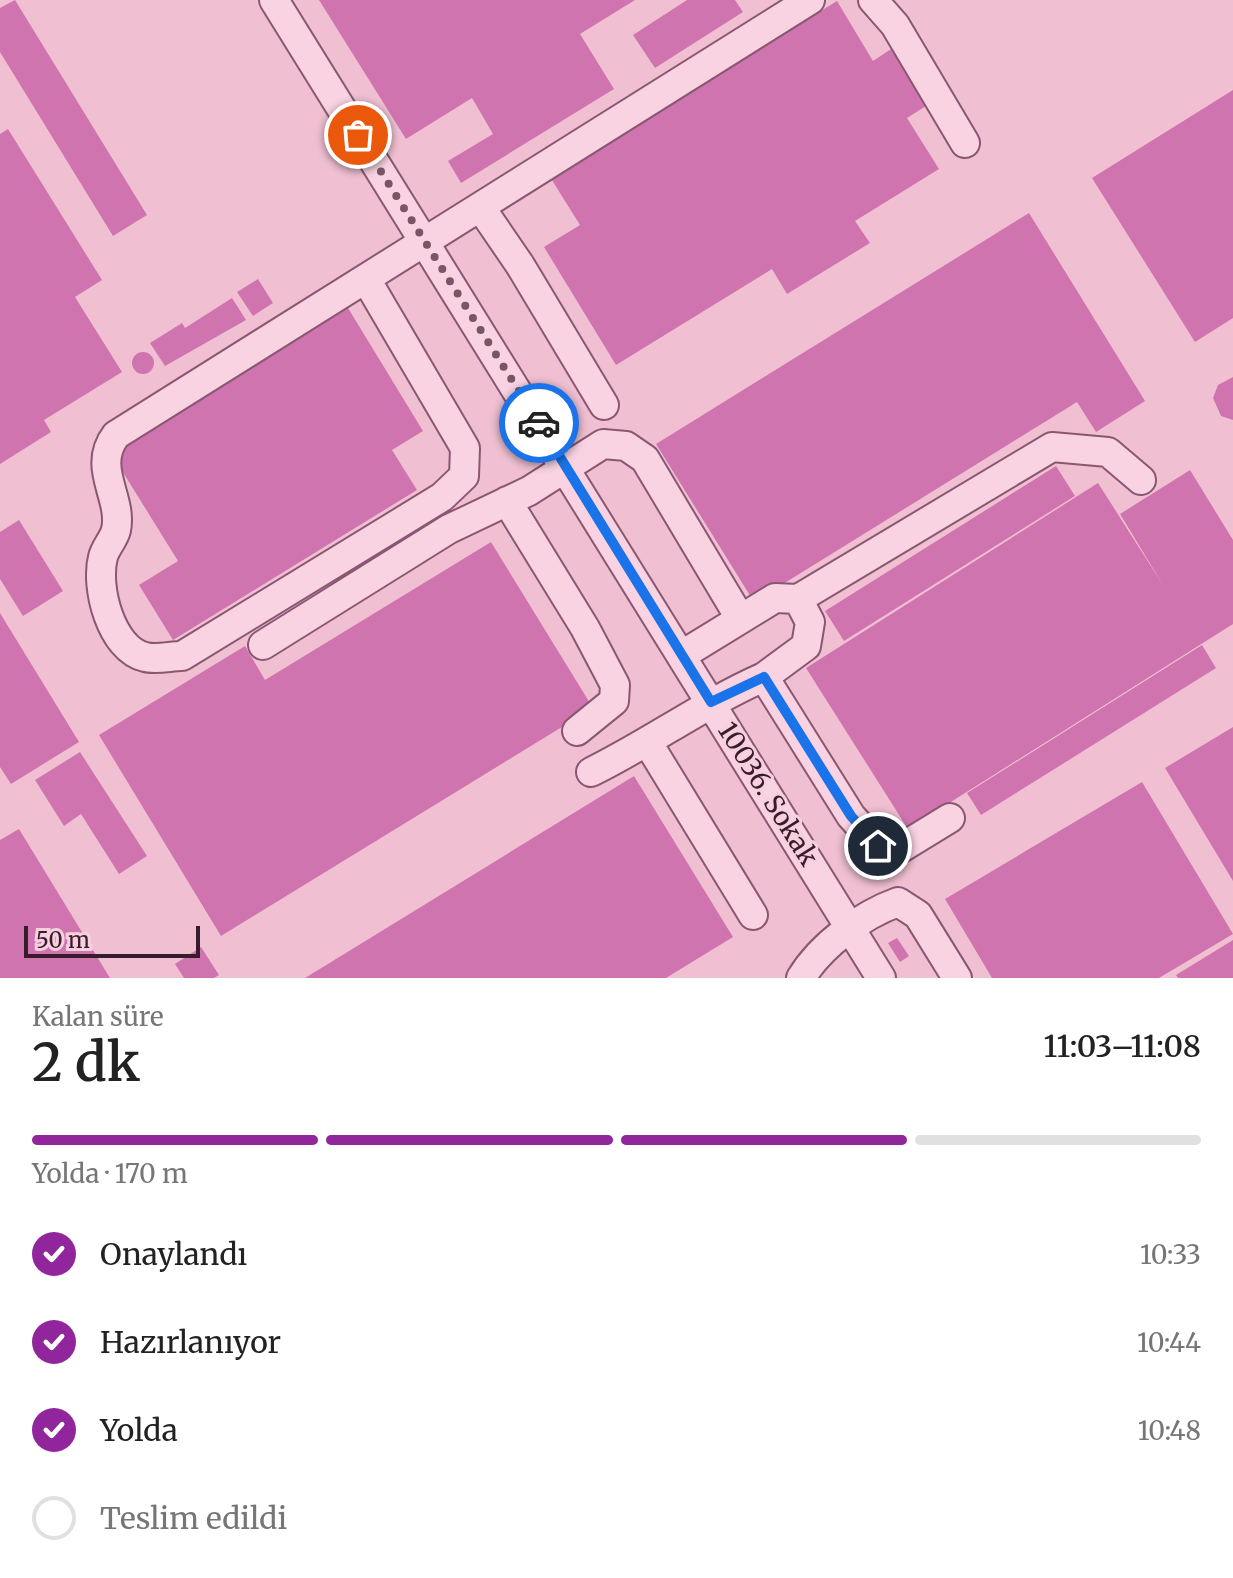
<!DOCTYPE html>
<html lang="tr">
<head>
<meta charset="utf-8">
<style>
  :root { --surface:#fff; --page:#f2f2f2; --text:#222; --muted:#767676; --line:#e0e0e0; --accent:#91259b }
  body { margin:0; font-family:Merriweather,serif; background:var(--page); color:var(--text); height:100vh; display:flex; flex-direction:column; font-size:30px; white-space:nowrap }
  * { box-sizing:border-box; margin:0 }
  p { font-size:26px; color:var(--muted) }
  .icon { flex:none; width:44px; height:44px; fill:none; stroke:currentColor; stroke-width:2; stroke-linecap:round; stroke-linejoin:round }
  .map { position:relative; height:978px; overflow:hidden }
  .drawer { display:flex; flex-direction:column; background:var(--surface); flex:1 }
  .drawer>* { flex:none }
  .scale { position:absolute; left:24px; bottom:20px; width:176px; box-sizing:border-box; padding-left:8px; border:4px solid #381c2d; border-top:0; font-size:22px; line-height:28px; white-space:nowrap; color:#381c2d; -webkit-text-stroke:6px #f7d0de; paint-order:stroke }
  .pin { position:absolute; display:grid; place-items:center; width:68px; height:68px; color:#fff; margin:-34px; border:4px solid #fff; border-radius:50%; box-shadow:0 2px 8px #0007 }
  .courier { position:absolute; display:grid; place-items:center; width:80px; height:80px; margin:-40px; border:6px solid #1a73e8; border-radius:50%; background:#fff; color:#222; box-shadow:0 2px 10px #0007 }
  .head em { font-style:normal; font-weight:600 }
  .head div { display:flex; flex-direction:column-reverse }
  .head { display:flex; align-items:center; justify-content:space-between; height:136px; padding:0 32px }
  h1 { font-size:52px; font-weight:600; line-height:60px }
  .bar { display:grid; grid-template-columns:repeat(4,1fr); gap:12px 8px; align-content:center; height:96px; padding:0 32px }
  .bar i { height:10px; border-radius:6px; background:var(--line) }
  .bar .on { background:var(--accent) }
  .bar p { grid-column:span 4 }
  ol { padding:0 32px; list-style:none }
  li { display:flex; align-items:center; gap:24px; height:88px }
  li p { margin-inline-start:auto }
  li .icon { padding:8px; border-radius:50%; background:var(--accent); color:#fff; stroke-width:4 }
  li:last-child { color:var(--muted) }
  li i { width:44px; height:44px; border:4px solid var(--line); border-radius:50% }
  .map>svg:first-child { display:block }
  .building { fill:#d074b0 }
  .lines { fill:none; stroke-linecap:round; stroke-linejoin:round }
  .minor-casing { stroke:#895772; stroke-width:32 }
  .minor { stroke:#fad3e2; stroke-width:28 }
  .done { stroke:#785567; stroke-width:8; stroke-dasharray:0 14.4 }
  .route { stroke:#1a73e8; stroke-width:10 }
  .labels { text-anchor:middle; stroke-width:6; stroke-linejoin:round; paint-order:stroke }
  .street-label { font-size:26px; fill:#381c2d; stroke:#f7d0de }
</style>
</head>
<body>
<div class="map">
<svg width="1233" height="978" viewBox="0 0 1233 978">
  <rect width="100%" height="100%" fill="#f0c0d2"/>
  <path class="building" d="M 15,0 L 147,215 L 113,236 L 0,52 L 0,8 Z
    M 319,0 L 635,0 L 580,34 L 614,89 L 461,183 L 448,161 L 493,134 L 472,98 L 406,139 Z
    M 687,0 L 735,0 L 743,12 L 655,68 L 633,35 Z
    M 837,1 L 873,61 L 891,49 L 926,106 L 907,118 L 939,169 L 855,221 L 870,243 L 787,294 L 772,269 L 616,365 L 544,247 L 580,225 L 550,177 Z
    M 1233,90 L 1233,318 L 1195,342 L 1092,178 Z
    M 8,129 L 102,280 L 75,297 L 122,372 L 44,420 L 51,432 L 0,464 L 0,134 Z
    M 1029,213 L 1145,401 L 1096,432 L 1077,402 L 754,602 L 656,444 Z
    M 258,279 L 273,303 L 253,316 L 237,292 Z
    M 232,298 L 246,320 L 165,366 L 150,343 L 182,323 L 185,328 Z
    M 348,308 L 423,431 L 392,450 L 417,490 L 173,640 L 139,585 L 178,561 L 111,453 Z
    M132 363a11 11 0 1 1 22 0a11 11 0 1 1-22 0Z
    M 1233,377 L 1233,420 L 1221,416 L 1213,398 L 1218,385 Z
    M 1056,466 L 1075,496 L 844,641 L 825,611 Z
    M 1190,470 L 1233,540 L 1233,624 L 908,829 L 806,668 L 1098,483 L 1163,585 L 1120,514 Z
    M 19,520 L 63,591 L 23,616 L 0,579 L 0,532 Z
    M 491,542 L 593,708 L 221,936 L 99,735 L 245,646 L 265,680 Z
    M 0,613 L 79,742 L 11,784 L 0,767 Z
    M 1202,645 L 1216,668 L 981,815 L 967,793 Z
    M 1233,727 L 1233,881 L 1165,768 Z
    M 80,752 L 147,856 L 119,874 L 81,814 L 64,826 L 35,780 Z
    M 634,776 L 733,937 L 666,978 L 305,978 Z
    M 1142,782 L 1233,934 L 1159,978 L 992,978 L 945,899 Z
    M 19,829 L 110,978 L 0,978 L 0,840 Z
    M 897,938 L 909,956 L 900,962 L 888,943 Z
    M 1233,940 L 1233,978 L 1178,978 L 1176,975 Z
    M 201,947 L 219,975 L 214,978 L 184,978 L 175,964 Z"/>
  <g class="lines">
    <defs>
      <path id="minor" d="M 274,0 L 881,978
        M 873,0 L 895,25 L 965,143
        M 481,208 L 520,265 L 604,405
        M 366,279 L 465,448 L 464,476 L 442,497 L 182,656 C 171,656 156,660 145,657 C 111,649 95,587 103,557 C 105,548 114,539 116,530 C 123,497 91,468 116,435 L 810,0
        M 507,501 L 585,628 L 615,685 L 614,701 L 577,731
        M 798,599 L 1052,447 L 1108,452 L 1141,480
        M 263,645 L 449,529 L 529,491 L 603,444 L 626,446 L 645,459 L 740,618
        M 682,655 L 775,598 L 798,599 L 810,622 L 806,646 L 764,677
        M 648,743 L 753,915
        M 591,772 C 650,743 703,704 764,677 L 851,816 L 878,846 L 901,848 L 950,818
        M 801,978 C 821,945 862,915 898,902 L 918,915 L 957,978"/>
    </defs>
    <use href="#minor" class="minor-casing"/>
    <use href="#minor" class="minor"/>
  </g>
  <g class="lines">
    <path class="done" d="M 358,135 L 539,423"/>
    <path class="route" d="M 539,423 L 711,702 L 764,677 L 851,816 L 878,846"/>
  </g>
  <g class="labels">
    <g class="street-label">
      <text transform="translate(768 794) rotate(58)" y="9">10036. Sokak</text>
    </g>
  </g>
</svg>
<div class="scale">50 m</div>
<div class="pin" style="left:358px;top:135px;background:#ea580c"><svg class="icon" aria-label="bag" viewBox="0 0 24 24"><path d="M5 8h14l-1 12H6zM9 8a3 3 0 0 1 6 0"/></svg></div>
<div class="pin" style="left:878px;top:846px;background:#1f2937"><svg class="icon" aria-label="home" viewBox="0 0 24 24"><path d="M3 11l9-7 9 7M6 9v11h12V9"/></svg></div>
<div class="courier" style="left:539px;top:423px"><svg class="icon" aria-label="car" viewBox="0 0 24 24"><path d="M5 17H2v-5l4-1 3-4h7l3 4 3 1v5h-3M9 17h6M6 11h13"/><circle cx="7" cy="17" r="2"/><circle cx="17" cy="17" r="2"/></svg></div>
</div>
<section class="drawer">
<div class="head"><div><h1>2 dk</h1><p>Kalan süre</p></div><em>11:03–11:08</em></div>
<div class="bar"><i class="on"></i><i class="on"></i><i class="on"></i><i></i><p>Yolda · 170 m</p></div>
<ol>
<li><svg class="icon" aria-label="check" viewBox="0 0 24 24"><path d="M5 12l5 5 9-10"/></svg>Onaylandı<p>10:33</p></li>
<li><svg class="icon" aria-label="check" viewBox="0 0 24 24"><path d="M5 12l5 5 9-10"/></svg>Hazırlanıyor<p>10:44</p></li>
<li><svg class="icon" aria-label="check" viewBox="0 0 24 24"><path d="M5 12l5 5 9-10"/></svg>Yolda<p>10:48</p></li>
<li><i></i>Teslim edildi</li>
</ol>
</section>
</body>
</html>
